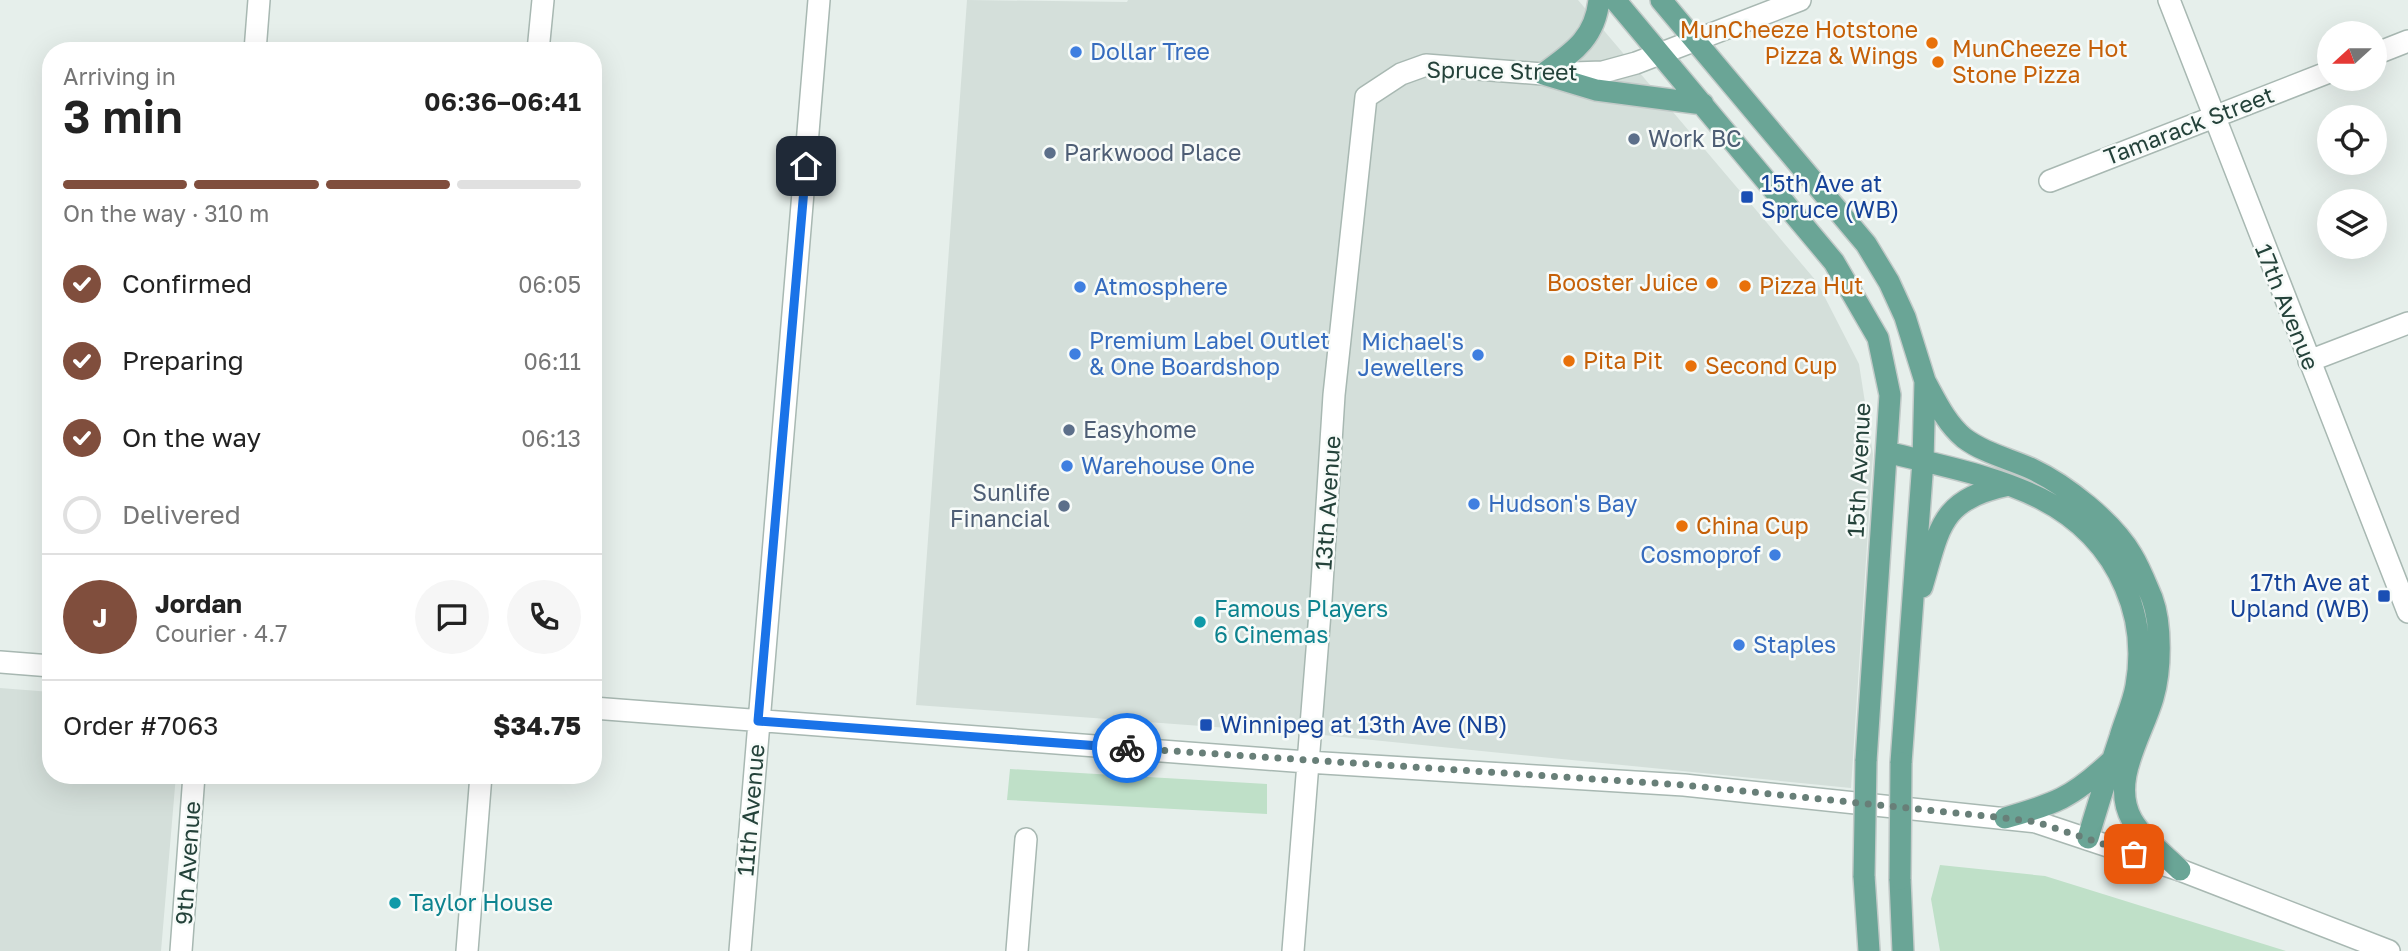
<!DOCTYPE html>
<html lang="en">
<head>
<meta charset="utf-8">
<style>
  :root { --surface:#fff; --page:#f6f6f6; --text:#222; --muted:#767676; --line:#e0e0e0; --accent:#804e3d }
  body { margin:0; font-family:"Golos Text",sans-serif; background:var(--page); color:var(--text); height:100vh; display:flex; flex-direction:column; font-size:26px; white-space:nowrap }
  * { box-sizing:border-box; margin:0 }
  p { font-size:23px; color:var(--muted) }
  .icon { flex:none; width:38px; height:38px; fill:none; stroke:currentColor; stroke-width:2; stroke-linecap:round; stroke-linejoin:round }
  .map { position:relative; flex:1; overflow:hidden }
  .side { position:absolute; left:42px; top:42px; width:560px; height:742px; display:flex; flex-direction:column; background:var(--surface); border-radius:28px; box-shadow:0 7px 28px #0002 }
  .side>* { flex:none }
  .needle { width:46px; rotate:249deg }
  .controls { position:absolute; left:2317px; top:21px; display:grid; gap:14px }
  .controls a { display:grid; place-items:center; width:70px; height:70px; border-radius:50%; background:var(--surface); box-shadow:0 7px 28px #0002; font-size:35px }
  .pin { position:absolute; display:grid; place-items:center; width:60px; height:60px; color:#fff; margin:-30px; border-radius:14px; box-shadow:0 4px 10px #0006 }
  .courier { position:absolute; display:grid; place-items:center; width:70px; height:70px; margin:-35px; border:5px solid #1a73e8; border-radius:50%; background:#fff; color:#222; box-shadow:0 2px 9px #0007 }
  .summary em { font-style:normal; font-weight:600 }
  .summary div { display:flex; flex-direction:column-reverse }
  .summary { display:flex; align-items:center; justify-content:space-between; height:119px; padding:0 21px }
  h1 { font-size:46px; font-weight:600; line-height:52px }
  .bar { display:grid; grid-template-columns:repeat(4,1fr); gap:10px 7px; align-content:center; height:84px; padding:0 21px }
  .bar i { height:9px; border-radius:5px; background:var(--line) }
  .bar .on { background:var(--accent) }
  .bar p { grid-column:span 4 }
  .line { display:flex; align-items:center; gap:18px; padding:0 21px; border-top:2px solid var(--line) }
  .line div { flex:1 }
  .round { display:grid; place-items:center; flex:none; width:74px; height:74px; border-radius:37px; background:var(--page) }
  ol { padding:0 21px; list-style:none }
  li { display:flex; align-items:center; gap:21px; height:77px }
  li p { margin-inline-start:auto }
  li .icon { padding:7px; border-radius:50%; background:var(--accent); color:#fff; stroke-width:4 }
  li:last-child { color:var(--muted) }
  li i { width:38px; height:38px; border:4px solid var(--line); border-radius:50% }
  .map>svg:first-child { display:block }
  .built { fill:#d4dfda }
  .green { fill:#bfe0c8 }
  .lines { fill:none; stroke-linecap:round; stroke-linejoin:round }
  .minor-casing { stroke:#a8b8b2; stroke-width:24 }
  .major-casing { stroke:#c2cac8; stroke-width:24 }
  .minor { stroke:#fff; stroke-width:21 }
  .major { stroke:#6aa596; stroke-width:21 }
  .major-bridge-casing { stroke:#c2cac8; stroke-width:24; stroke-linecap:butt }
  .major-bridge { stroke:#6aa596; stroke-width:21 }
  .done { stroke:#687f78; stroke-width:7; stroke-dasharray:0 12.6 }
  .route { stroke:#1a73e8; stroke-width:9 }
  .food-dot { fill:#e8710a; stroke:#f7fbf9; stroke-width:2.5 }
  .shop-dot { fill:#3f7fe0; stroke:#f7fbf9; stroke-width:2.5 }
  .service-dot { fill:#5c6f8a; stroke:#f7fbf9; stroke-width:2.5 }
  .transit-dot { fill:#1a4fb4; stroke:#f7fbf9; stroke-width:2.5 }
  .culture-dot { fill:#0f9aa8; stroke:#f7fbf9; stroke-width:2.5 }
  .labels { text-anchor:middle; stroke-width:5; stroke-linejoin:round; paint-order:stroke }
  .food-label { font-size:23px; fill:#c56008; stroke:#f7fbf9; text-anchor:start }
  .shop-label { font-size:23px; fill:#366cbe; stroke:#f7fbf9; text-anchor:start }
  .street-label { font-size:23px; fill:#24423a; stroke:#f7fbf9 }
  .service-label { font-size:23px; fill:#4e5e75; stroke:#f7fbf9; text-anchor:start }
  .transit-label { font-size:23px; fill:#164399; stroke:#f7fbf9; text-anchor:start }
  .culture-label { font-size:23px; fill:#0d838f; stroke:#f7fbf9; text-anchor:start }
</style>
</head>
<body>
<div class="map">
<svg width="2408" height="951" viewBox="0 0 2408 951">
  <rect width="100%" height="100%" fill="#e6efeb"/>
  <path class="built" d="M 967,0 L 1127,2 L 1128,0 L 1578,0 L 1817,282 L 1859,364 L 1873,454 L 1851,788 L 1323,735 L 916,705 Z
    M 0,688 L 51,692 L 51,775 L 176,775 L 161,951 L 0,951 Z"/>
  <path class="green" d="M 1010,769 L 1267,784 L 1267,814 L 1007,800 Z
    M 1940,865 L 2045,876 L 2286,951 L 1940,951 L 1931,899 Z"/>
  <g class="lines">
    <defs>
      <path id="minor" d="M 2169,0 L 2408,612
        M 255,51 L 259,0
        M 538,51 L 543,0
        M 2375,54 L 2408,41
        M 2050,181 L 2329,72
        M 2309,361 L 2408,323
        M 0,662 L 51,666
        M 593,708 L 1307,762 L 1684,785 L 2036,822 L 2180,870 L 2389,951
        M 181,951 L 194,775
        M 467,951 L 481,775
        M 740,951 L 819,0
        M 1017,951 L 1026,839
        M 1293,951 L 1321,600 L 1334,395 L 1366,97 L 1401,74 L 1426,65 L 1543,74 L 1603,72 L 1636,63 L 1800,0"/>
      <path id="major" d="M 1615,0 L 1834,262 L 1878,338 L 1890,395 L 1866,761
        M 1661,0 L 1866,244 L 1889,282 L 1905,317 L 1925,381 L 1923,461 L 1901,763
        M 1543,74 L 1596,90 L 1703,104
        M 1543,74 C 1572,53 1595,39 1599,0
        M 1925,381 C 1936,401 1946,423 1964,438 C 1984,453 2010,459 2032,469 C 2066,485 2113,522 2132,555 C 2140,568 2146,584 2152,598 C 2162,625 2161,671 2153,698 C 2142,736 2110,781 2132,820 C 2143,839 2165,855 2180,870
        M 1887,452 C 1980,476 2083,488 2125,587 C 2139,619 2142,652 2136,686 C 2133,703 2125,720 2120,737 C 2109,770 2098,804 2088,838
        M 1922,587 C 1940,527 1940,499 2009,485
        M 2005,818 C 2054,804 2072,798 2110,762
        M 1864,876 L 1869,951
        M 1900,879 L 1903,951"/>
    </defs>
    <use href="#minor" class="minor-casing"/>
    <use href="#major" class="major-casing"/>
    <use href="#minor" class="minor"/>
    <use href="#major" class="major"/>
    <defs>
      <path id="major-bridge" d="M 1864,876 L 1866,761
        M 1900,879 L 1901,763"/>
    </defs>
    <use href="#major-bridge" class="major-bridge-casing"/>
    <use href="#major-bridge" class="major-bridge"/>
  </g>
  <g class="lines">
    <path class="done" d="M 1127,748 L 1684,785 L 2005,818 L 2036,822 L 2134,854"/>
    <path class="route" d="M 806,166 L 758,721 L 1127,748"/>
  </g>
  <g class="food-dot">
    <circle cx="1932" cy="43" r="7"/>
    <circle cx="1938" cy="62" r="7"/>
    <circle cx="1712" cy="283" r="7"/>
    <circle cx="1745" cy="286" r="7"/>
    <circle cx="1569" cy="361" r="7"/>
    <circle cx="1691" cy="366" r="7"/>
    <circle cx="1682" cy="526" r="7"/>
  </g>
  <g class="shop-dot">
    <circle cx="1076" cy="52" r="7"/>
    <circle cx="1080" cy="287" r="7"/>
    <circle cx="1075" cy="354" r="7"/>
    <circle cx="1478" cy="355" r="7"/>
    <circle cx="1067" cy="466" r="7"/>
    <circle cx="1474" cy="504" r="7"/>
    <circle cx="1775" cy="555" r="7"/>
    <circle cx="1739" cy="645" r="7"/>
  </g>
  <g class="service-dot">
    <circle cx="1634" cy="139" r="7"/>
    <circle cx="1050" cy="153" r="7"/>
    <circle cx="1069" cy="430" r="7"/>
    <circle cx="1064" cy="506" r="7"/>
  </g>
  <g class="transit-dot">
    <rect x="1740" y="190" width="14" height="14" rx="3.5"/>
    <rect x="2377" y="589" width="14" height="14" rx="3.5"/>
    <rect x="1199" y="718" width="14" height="14" rx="3.5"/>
  </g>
  <g class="culture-dot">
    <circle cx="1200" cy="622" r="7"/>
    <circle cx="395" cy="903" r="7"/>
  </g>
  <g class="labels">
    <g class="food-label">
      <text x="1918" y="38" text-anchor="end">MunCheeze Hotstone<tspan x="1918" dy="26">Pizza &amp; Wings</tspan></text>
      <text x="1952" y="57">MunCheeze Hot<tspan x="1952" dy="26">Stone Pizza</tspan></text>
      <text x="1698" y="291" text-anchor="end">Booster Juice</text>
      <text x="1759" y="294">Pizza Hut</text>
      <text x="1583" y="369">Pita Pit</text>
      <text x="1705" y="374">Second Cup</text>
      <text x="1696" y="534">China Cup</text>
    </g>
    <g class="shop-label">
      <text x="1090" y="60">Dollar Tree</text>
      <text x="1094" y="295">Atmosphere</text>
      <text x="1089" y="349">Premium Label Outlet<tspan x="1089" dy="26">&amp; One Boardshop</tspan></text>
      <text x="1464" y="350" text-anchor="end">Michael's<tspan x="1464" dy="26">Jewellers</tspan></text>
      <text x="1081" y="474">Warehouse One</text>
      <text x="1488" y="512">Hudson's Bay</text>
      <text x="1761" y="563" text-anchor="end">Cosmoprof</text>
      <text x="1753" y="653">Staples</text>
    </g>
    <g class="street-label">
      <text transform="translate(1502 71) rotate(1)" y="8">Spruce Street</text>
      <text transform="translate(2189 126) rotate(-21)" y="8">Tamarack Street</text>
      <text transform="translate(2287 307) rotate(68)" y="8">17th Avenue</text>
      <text transform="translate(1859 470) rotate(-87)" y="8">15th Avenue</text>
      <text transform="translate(1328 503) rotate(-86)" y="8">13th Avenue</text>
      <text transform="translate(751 810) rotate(-85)" y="8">11th Avenue</text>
      <text transform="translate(188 863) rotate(-86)" y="8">9th Avenue</text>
    </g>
    <g class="service-label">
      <text x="1648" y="147">Work BC</text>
      <text x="1064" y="161">Parkwood Place</text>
      <text x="1083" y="438">Easyhome</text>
      <text x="1050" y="501" text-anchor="end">Sunlife<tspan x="1050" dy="26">Financial</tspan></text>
    </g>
    <g class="transit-label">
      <text x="1761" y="192">15th Ave at<tspan x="1761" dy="26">Spruce (WB)</tspan></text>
      <text x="2370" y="591" text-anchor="end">17th Ave at<tspan x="2370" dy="26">Upland (WB)</tspan></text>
      <text x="1220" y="733">Winnipeg at 13th Ave (NB)</text>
    </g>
    <g class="culture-label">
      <text x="1214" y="617">Famous Players<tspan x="1214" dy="26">6 Cinemas</tspan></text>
      <text x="409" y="911">Taylor House</text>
    </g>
  </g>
</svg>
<div class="controls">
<a><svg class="needle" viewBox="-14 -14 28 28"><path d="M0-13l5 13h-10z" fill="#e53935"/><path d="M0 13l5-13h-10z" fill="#767676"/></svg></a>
<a><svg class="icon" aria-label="locate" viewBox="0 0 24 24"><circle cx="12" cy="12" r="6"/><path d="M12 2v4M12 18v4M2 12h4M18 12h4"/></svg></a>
<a><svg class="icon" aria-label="layers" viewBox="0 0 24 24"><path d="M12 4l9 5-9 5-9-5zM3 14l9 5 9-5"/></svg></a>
</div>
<div class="pin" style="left:2134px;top:854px;background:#ea580c"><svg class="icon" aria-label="bag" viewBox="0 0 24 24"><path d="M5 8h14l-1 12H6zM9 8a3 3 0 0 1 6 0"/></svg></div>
<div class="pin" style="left:806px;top:166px;background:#1f2937"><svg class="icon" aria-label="home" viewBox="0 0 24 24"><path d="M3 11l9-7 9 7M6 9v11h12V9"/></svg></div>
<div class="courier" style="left:1127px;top:748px"><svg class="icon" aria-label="bike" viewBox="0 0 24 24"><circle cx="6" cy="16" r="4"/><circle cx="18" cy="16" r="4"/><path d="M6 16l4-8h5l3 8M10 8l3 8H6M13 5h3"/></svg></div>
<section class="side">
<div class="summary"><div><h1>3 min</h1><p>Arriving in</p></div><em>06:36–06:41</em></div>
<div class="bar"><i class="on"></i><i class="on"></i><i class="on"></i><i></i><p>On the way · 310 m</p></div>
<ol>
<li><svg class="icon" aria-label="check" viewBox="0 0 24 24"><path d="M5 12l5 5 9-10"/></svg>Confirmed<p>06:05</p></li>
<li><svg class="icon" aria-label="check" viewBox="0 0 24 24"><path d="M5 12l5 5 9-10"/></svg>Preparing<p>06:11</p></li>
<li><svg class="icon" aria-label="check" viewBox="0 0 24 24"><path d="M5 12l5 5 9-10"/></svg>On the way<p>06:13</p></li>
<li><i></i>Delivered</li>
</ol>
<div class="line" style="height:126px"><b class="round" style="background:var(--accent);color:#fff">J</b><div><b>Jordan</b><p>Courier · 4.7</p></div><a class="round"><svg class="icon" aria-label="chat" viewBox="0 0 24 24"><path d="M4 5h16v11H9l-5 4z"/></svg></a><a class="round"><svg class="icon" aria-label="phone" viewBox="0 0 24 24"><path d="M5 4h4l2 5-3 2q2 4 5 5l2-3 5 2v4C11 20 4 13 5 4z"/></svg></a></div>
<div class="line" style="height:91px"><div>Order #7063</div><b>$34.75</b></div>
</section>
</div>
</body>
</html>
